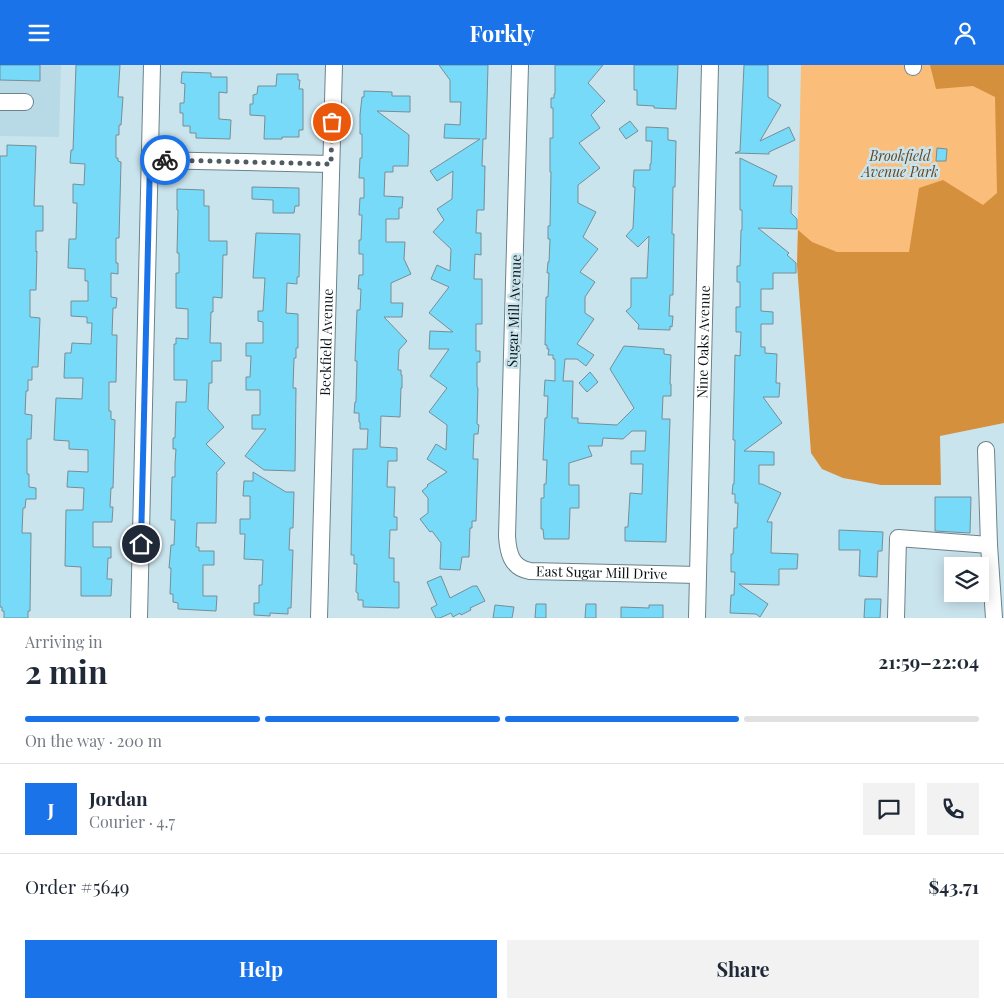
<!DOCTYPE html>
<html lang="en">
<head>
<meta charset="utf-8">
<style>
  :root { --surface:#fff; --page:#f2f2f3; --text:#1f2937; --muted:#747a83; --line:#e0e1e3; --accent:#1a73e8 }
  body { margin:0; font-family:"Playfair Display",serif; background:var(--page); color:var(--text); height:100vh; display:flex; flex-direction:column; font-size:19px; white-space:nowrap }
  * { box-sizing:border-box; margin:0 }
  p { font-size:16px; color:var(--muted) }
  .icon { flex:none; width:28px; height:28px; fill:none; stroke:currentColor; stroke-width:2; stroke-linecap:round; stroke-linejoin:round }
  .map { position:relative; height:553px; overflow:hidden }
  .drawer { display:flex; flex-direction:column; background:var(--surface); flex:1 }
  .drawer>* { flex:none }
  .buttons { position:absolute; left:944px; top:492px; display:grid; gap:10px }
  .buttons a { display:grid; place-items:center; width:45px; height:45px; border-radius:0px; background:var(--surface); box-shadow:0 2px 12px #0003; font-size:25px }
  .pin { position:absolute; display:grid; place-items:center; width:42px; height:42px; color:#fff; margin:-21px; border:2px solid #fff; border-radius:50%; box-shadow:0 1px 5px #0007 }
  .courier { position:absolute; display:grid; place-items:center; width:50px; height:50px; margin:-25px; border:4px solid #1a73e8; border-radius:50%; background:#fff; color:#222; box-shadow:0 1px 6px #0007 }
  .headline em { font-style:normal; font-weight:700 }
  .headline div { display:flex; flex-direction:column-reverse }
  .headline { display:flex; align-items:center; justify-content:space-between; height:85px; padding:0 25px }
  h1 { font-size:32px; font-weight:700; line-height:38px }
  .bar { display:grid; grid-template-columns:repeat(4,1fr); gap:8px 5px; align-content:center; height:60px; padding:0 25px }
  .bar i { height:6px; border-radius:4px; background:var(--line) }
  .bar .selected { background:var(--accent) }
  .bar p { grid-column:span 4 }
  .line { display:flex; align-items:center; gap:12px; padding:0 25px; border-top:1px solid var(--line) }
  .line div { flex:1 }
  .round { display:grid; place-items:center; flex:none; width:52px; height:52px; border-radius:0px; background:var(--page) }
  .button { display:flex; gap:10px; margin-top:auto; padding:10px 25px }
  .button a { flex:1; height:58px; border-radius:0px; background:var(--accent); color:#fff; font-size:20px; font-weight:700; line-height:58px; text-align:center }
  .button a+a { background:var(--page); color:var(--text) }
  header { display:flex; justify-content:space-between; align-items:center; height:65px; padding:0 25px; background:var(--accent); color:#fff; font-size:22px; font-weight:700 }
  .map>svg:first-child { display:block }
  .built { fill:#b7dae6 }
  .green { fill:#fabd7a }
  .forest { fill:#d5903d }
  .building { fill:#77daf9; stroke:#768e96 }
  .lines { fill:none; stroke-linecap:round; stroke-linejoin:round }
  .minor-casing { stroke:#6b838b; stroke-width:18 }
  .minor { stroke:#fff; stroke-width:16 }
  .done { stroke:#4e5d63; stroke-width:5; stroke-dasharray:0 9 }
  .route { stroke:#1a73e8; stroke-width:6 }
  .labels { text-anchor:middle; stroke-width:5; stroke-linejoin:round; paint-order:stroke }
  .park-label { font-size:14px; font-style:italic; fill:#654725; stroke:#cae4ed }
  .street-label { font-size:14px; fill:#0b1518; stroke:#cae4ed }
</style>
</head>
<body>
<header><svg class="icon" aria-label="menu" viewBox="0 0 24 24"><path d="M4 6h16M4 12h16M4 18h16"/></svg>Forkly<svg class="icon" aria-label="person" viewBox="0 0 24 24"><circle cx="12" cy="8" r="4"/><path d="M4 21q1-7 8-7t8 7"/></svg></header>
<div class="map">
<svg width="1004" height="553" viewBox="0 0 1004 553">
  <rect width="100%" height="100%" fill="#cae4ed"/>
  <path class="built" d="M 0,0 L 61,0 L 59,72 L 0,71 Z"/>
  <path class="green" d="M 801,0 L 1004,0 L 1004,198 L 797,200 Z"/>
  <path class="forest" d="M 930,0 L 1004,0 L 1004,358 L 940,371 L 941,420 L 881,420 L 843,413 L 822,404 L 811,388 L 797,200 L 798,165 L 812,177 L 837,187 L 909,187 L 919,123 L 943,115 L 983,140 L 997,128 L 995,32 L 973,21 L 936,24 Z"/>
  <path class="building" d="M 0,0 L 40,0 L 40,16 L 0,15 Z
    M 76,0 L 120,0 L 118,32 L 123,32 L 121,60 L 119,60 L 119,70 L 116,70 L 116,93 L 118,93 L 118,96 L 121,97 L 119,173 L 116,173 L 116,198 L 118,198 L 118,209 L 111,208 L 111,232 L 117,233 L 116,243 L 113,243 L 112,270 L 117,270 L 116,317 L 109,317 L 109,346 L 111,346 L 111,354 L 115,355 L 113,423 L 111,423 L 110,442 L 113,442 L 112,457 L 93,457 L 93,482 L 111,482 L 111,493 L 108,493 L 107,514 L 112,514 L 111,531 L 81,531 L 81,502 L 65,501 L 66,445 L 83,445 L 84,423 L 67,422 L 68,406 L 88,407 L 88,385 L 69,384 L 69,376 L 54,375 L 56,333 L 82,334 L 83,313 L 64,313 L 65,288 L 71,288 L 72,278 L 91,279 L 92,258 L 87,258 L 87,252 L 71,251 L 71,236 L 88,236 L 88,216 L 85,216 L 85,204 L 68,203 L 69,174 L 76,174 L 77,138 L 73,138 L 73,119 L 84,120 L 85,99 L 70,98 L 71,85 L 73,85 Z
    M 439,0 L 488,0 L 486,74 L 483,74 L 482,101 L 485,101 L 484,145 L 477,145 L 476,168 L 481,168 L 481,190 L 475,189 L 474,214 L 482,214 L 482,259 L 476,259 L 476,286 L 480,286 L 480,297 L 477,297 L 477,322 L 478,323 L 477,359 L 479,360 L 478,369 L 474,369 L 473,394 L 478,394 L 476,456 L 472,456 L 472,463 L 470,463 L 469,492 L 462,492 L 460,505 L 440,504 L 441,478 L 432,466 L 430,467 L 420,454 L 428,448 L 428,433 L 422,426 L 428,421 L 427,420 L 447,407 L 427,394 L 436,379 L 446,385 L 447,360 L 429,347 L 447,323 L 430,311 L 449,284 L 429,284 L 430,266 L 453,267 L 429,248 L 449,222 L 431,214 L 437,200 L 450,206 L 451,184 L 433,167 L 444,155 L 437,144 L 452,134 L 453,106 L 437,116 L 430,106 L 480,74 L 444,73 L 445,59 L 460,60 L 461,37 L 450,37 L 450,15 Z
    M 555,0 L 603,0 L 588,18 L 605,36 L 591,50 L 600,63 L 579,78 L 600,103 L 578,120 L 578,138 L 596,147 L 583,172 L 598,184 L 580,207 L 595,217 L 585,232 L 585,248 L 594,254 L 577,279 L 594,290 L 586,301 L 577,294 L 565,294 L 563,316 L 573,316 L 572,353 L 578,353 L 578,358 L 617,360 L 634,343 L 610,304 L 624,281 L 664,284 L 664,289 L 671,290 L 670,319 L 671,319 L 671,331 L 663,331 L 662,354 L 670,354 L 666,477 L 625,476 L 625,462 L 628,462 L 630,428 L 642,429 L 643,399 L 631,399 L 631,386 L 645,386 L 646,366 L 632,366 L 623,374 L 603,373 L 602,381 L 588,381 L 592,391 L 569,398 L 569,420 L 579,420 L 579,443 L 570,443 L 569,474 L 544,474 L 543,464 L 541,464 L 541,433 L 544,433 L 544,419 L 546,419 L 547,395 L 543,395 L 545,353 L 547,353 L 548,331 L 544,331 L 545,315 L 555,316 L 555,294 L 553,294 L 553,290 L 548,290 L 549,284 L 547,284 L 547,280 L 545,280 L 546,232 L 548,232 L 549,208 L 547,208 L 548,197 L 549,197 L 550,174 L 548,174 L 548,161 L 550,161 L 551,107 L 550,107 L 550,73 L 553,73 L 553,43 L 551,43 L 551,33 L 554,33 L 554,29 L 555,29 Z
    M 634,0 L 678,0 L 676,44 L 654,43 L 654,41 L 637,40 L 637,25 L 634,25 Z
    M 744,0 L 768,0 L 768,32 L 781,40 L 760,76 L 789,62 L 795,75 L 769,87 L 769,89 L 735,88 L 740,86 Z
    M 182,7 L 211,8 L 211,12 L 227,12 L 227,28 L 219,27 L 219,54 L 231,55 L 230,74 L 196,73 L 196,68 L 190,68 L 190,61 L 183,61 L 183,48 L 180,48 L 180,38 L 184,38 L 185,19 L 181,18 Z
    M 277,9 L 298,9 L 298,15 L 300,15 L 299,24 L 303,24 L 303,65 L 299,65 L 299,72 L 282,72 L 282,74 L 264,74 L 265,51 L 250,50 L 250,39 L 253,39 L 253,30 L 257,29 L 258,21 L 276,21 Z
    M 364,26 L 392,27 L 392,31 L 410,31 L 410,47 L 377,46 L 409,70 L 408,101 L 393,101 L 393,107 L 385,107 L 384,131 L 403,132 L 402,143 L 399,143 L 399,154 L 386,154 L 386,177 L 405,177 L 404,194 L 411,209 L 391,218 L 391,238 L 403,238 L 402,252 L 384,252 L 407,276 L 399,285 L 398,305 L 401,305 L 401,310 L 402,310 L 402,323 L 401,323 L 400,352 L 381,351 L 380,382 L 397,383 L 397,396 L 388,396 L 387,422 L 395,422 L 394,452 L 397,452 L 397,465 L 390,465 L 389,493 L 394,493 L 394,517 L 399,517 L 399,543 L 363,542 L 363,535 L 358,535 L 358,528 L 356,527 L 357,499 L 354,499 L 354,490 L 351,490 L 353,384 L 367,384 L 368,364 L 360,364 L 360,357 L 359,357 L 359,348 L 354,348 L 355,337 L 356,337 L 357,296 L 355,296 L 357,245 L 360,245 L 361,224 L 358,224 L 359,210 L 363,210 L 363,189 L 359,189 L 359,175 L 361,175 L 362,150 L 359,150 L 360,133 L 364,133 L 364,113 L 359,113 L 360,93 L 362,93 L 362,69 L 360,69 L 360,50 L 362,32 L 364,32 Z
    M 630,56 L 638,66 L 626,74 L 619,64 Z
    M 646,62 L 668,63 L 668,75 L 676,76 L 675,122 L 673,122 L 672,169 L 674,169 L 673,230 L 670,230 L 669,251 L 673,251 L 672,262 L 670,261 L 670,265 L 638,264 L 639,260 L 626,246 L 631,242 L 631,213 L 647,213 L 649,171 L 638,182 L 626,171 L 633,163 L 635,122 L 633,122 L 634,105 L 650,105 L 650,99 L 651,99 L 652,76 L 646,76 Z
    M 7,80 L 36,81 L 34,141 L 43,141 L 43,166 L 36,166 L 36,187 L 37,186 L 36,225 L 30,225 L 30,252 L 40,253 L 38,302 L 32,302 L 32,315 L 28,315 L 28,326 L 26,326 L 25,349 L 32,350 L 31,374 L 27,374 L 27,409 L 29,409 L 29,422 L 36,423 L 36,434 L 26,434 L 25,443 L 23,443 L 22,468 L 31,468 L 30,546 L 28,546 L 28,553 L 4,553 L 4,546 L 2,546 L 2,542 L 0,542 L 0,91 L 7,91 Z
    M 937,83 L 947,84 L 946,96 L 936,96 Z
    M 740,93 L 777,111 L 773,121 L 792,121 L 791,148 L 797,154 L 797,164 L 758,163 L 789,188 L 787,190 L 796,198 L 796,208 L 773,208 L 773,224 L 761,224 L 761,246 L 773,247 L 773,259 L 761,259 L 761,282 L 765,282 L 765,288 L 777,289 L 776,318 L 780,318 L 779,332 L 763,332 L 782,358 L 744,386 L 774,387 L 774,400 L 759,400 L 759,419 L 762,419 L 781,428 L 767,457 L 772,457 L 771,488 L 798,489 L 797,504 L 779,504 L 779,520 L 739,519 L 768,539 L 760,552 L 756,549 L 730,548 L 731,530 L 734,530 L 735,507 L 731,507 L 731,489 L 733,489 L 734,463 L 737,463 L 738,438 L 735,438 L 735,429 L 732,429 L 733,419 L 734,419 L 735,375 L 733,375 L 735,290 L 740,291 L 741,267 L 736,267 L 736,242 L 740,242 L 740,217 L 737,217 L 737,201 L 740,201 L 741,165 L 742,165 L 742,145 L 740,145 Z
    M 252,122 L 299,123 L 299,141 L 295,141 L 294,148 L 273,148 L 273,135 L 252,134 Z
    M 177,124 L 204,125 L 204,141 L 209,141 L 209,176 L 227,176 L 227,190 L 223,190 L 222,233 L 213,232 L 213,247 L 211,247 L 210,278 L 221,278 L 221,296 L 212,296 L 212,318 L 209,318 L 208,344 L 224,362 L 206,379 L 225,398 L 216,408 L 217,408 L 216,458 L 197,458 L 196,482 L 199,482 L 199,486 L 214,486 L 214,500 L 203,500 L 203,531 L 217,531 L 216,546 L 178,544 L 178,538 L 173,537 L 173,529 L 170,529 L 171,503 L 169,503 L 171,480 L 174,480 L 175,455 L 171,455 L 172,412 L 175,412 L 175,398 L 176,384 L 173,384 L 173,373 L 175,373 L 176,337 L 186,337 L 187,315 L 174,315 L 174,279 L 176,279 L 176,273 L 188,274 L 188,244 L 176,243 L 176,208 L 179,208 L 179,188 L 177,188 L 178,145 L 177,145 Z
    M 256,168 L 300,169 L 299,212 L 297,212 L 297,219 L 287,218 L 286,248 L 298,249 L 298,283 L 296,283 L 296,293 L 294,293 L 293,323 L 296,323 L 295,406 L 264,405 L 245,391 L 266,364 L 252,364 L 252,350 L 260,350 L 260,325 L 246,325 L 246,312 L 250,312 L 251,291 L 246,291 L 246,278 L 263,278 L 263,257 L 258,256 L 258,246 L 263,246 L 265,213 L 253,213 Z
    M 590,307 L 598,317 L 587,327 L 579,318 Z
    M 253,407 L 286,427 L 294,427 L 293,463 L 290,463 L 289,485 L 293,485 L 291,543 L 288,543 L 288,549 L 270,548 L 270,551 L 254,550 L 254,538 L 259,538 L 259,520 L 262,520 L 263,495 L 244,494 L 245,469 L 240,469 L 240,454 L 250,454 L 250,431 L 243,431 L 244,416 L 253,416 Z
    M 935,432 L 971,432 L 970,468 L 935,466 Z
    M 839,465 L 883,467 L 882,486 L 878,486 L 877,512 L 859,511 L 860,485 L 839,485 Z
    M 441,511 L 450,533 L 473,521 L 477,521 L 485,536 L 470,543 L 471,545 L 461,550 L 460,548 L 453,552 L 451,548 L 440,553 L 436,553 L 431,543 L 437,540 L 427,517 Z
    M 865,534 L 881,534 L 880,553 L 864,553 Z
    M 536,539 L 546,539 L 546,553 L 535,553 Z
    M 586,539 L 596,539 L 596,553 L 585,553 Z
    M 495,540 L 514,542 L 512,553 L 493,553 Z
    M 649,540 L 663,540 L 663,553 L 621,553 L 621,542 L 649,543 Z"/>
  <g class="lines">
    <defs>
      <g id="minor">
        <path id="s1" d="M 520,0 L 507,471 C 508,487 511,503 530,506 L 698,510"/>
        <path d="M 913,2 L 913,0"/>
        <path d="M 0,37 L 25,37"/>
        <path d="M 150,95 L 331,99"/>
        <path d="M 986,385 L 989,480"/>
        <path d="M 139,553 L 152,0"/>
        <path id="s2" d="M 319,553 L 334,0"/>
        <path id="s3" d="M 697,553 L 710,0"/>
        <path d="M 896,553 L 898,473 L 989,480 L 994,553"/>
      </g>
    </defs>
    <use href="#minor" class="minor-casing"/>
    <use href="#minor" class="minor"/>
  </g>
  <g class="lines">
    <path class="done" d="M 165,95 L 331,99 L 332,57"/>
    <path class="route" d="M 141,479 L 150,95 L 165,95"/>
  </g>
  <g class="labels">
    <g class="park-label">
      <text x="900" y="96">Brookfield<tspan x="900" dy="16">Avenue Park</tspan></text>
    </g>
    <g class="street-label">
      <text transform="translate(514 246) rotate(-88)" y="5">Sugar Mill Avenue</text>
      <text dy="5" stroke="none"><textPath href="#s2" startOffset="276">Beckfield Avenue</textPath></text>
      <text dy="5" stroke="none"><textPath href="#s3" startOffset="276">Nine Oaks Avenue</textPath></text>
      <text dy="5" stroke="none"><textPath href="#s1" startOffset="589">East Sugar Mill Drive</textPath></text>
    </g>
  </g>
</svg>
<div class="buttons">
<a><svg class="icon" aria-label="layers" viewBox="0 0 24 24"><path d="M12 4l9 5-9 5-9-5zM3 14l9 5 9-5"/></svg></a>
</div>
<div class="pin" style="left:332px;top:57px;background:#ea580c"><svg class="icon" aria-label="bag" viewBox="0 0 24 24"><path d="M5 8h14l-1 12H6zM9 8a3 3 0 0 1 6 0"/></svg></div>
<div class="pin" style="left:141px;top:479px;background:#1f2937"><svg class="icon" aria-label="home" viewBox="0 0 24 24"><path d="M3 11l9-7 9 7M6 9v11h12V9"/></svg></div>
<div class="courier" style="left:165px;top:95px"><svg class="icon" aria-label="bike" viewBox="0 0 24 24"><circle cx="6" cy="16" r="4"/><circle cx="18" cy="16" r="4"/><path d="M6 16l4-8h5l3 8M10 8l3 8H6M13 5h3"/></svg></div>
</div>
<section class="drawer">
<div class="headline"><div><h1>2 min</h1><p>Arriving in</p></div><em>21:59–22:04</em></div>
<div class="bar"><i class="selected"></i><i class="selected"></i><i class="selected"></i><i></i><p>On the way · 200 m</p></div>
<div class="line" style="height:90px"><b class="round" style="background:var(--accent);color:#fff">J</b><div><b>Jordan</b><p>Courier · 4.7</p></div><a class="round"><svg class="icon" aria-label="chat" viewBox="0 0 24 24"><path d="M4 5h16v11H9l-5 4z"/></svg></a><a class="round"><svg class="icon" aria-label="phone" viewBox="0 0 24 24"><path d="M5 4h4l2 5-3 2q2 4 5 5l2-3 5 2v4C11 20 4 13 5 4z"/></svg></a></div>
<div class="line" style="height:65px"><div>Order #5649</div><b>$43.71</b></div>
<div class="button"><a>Help</a><a>Share</a></div>
</section>
</body>
</html>
